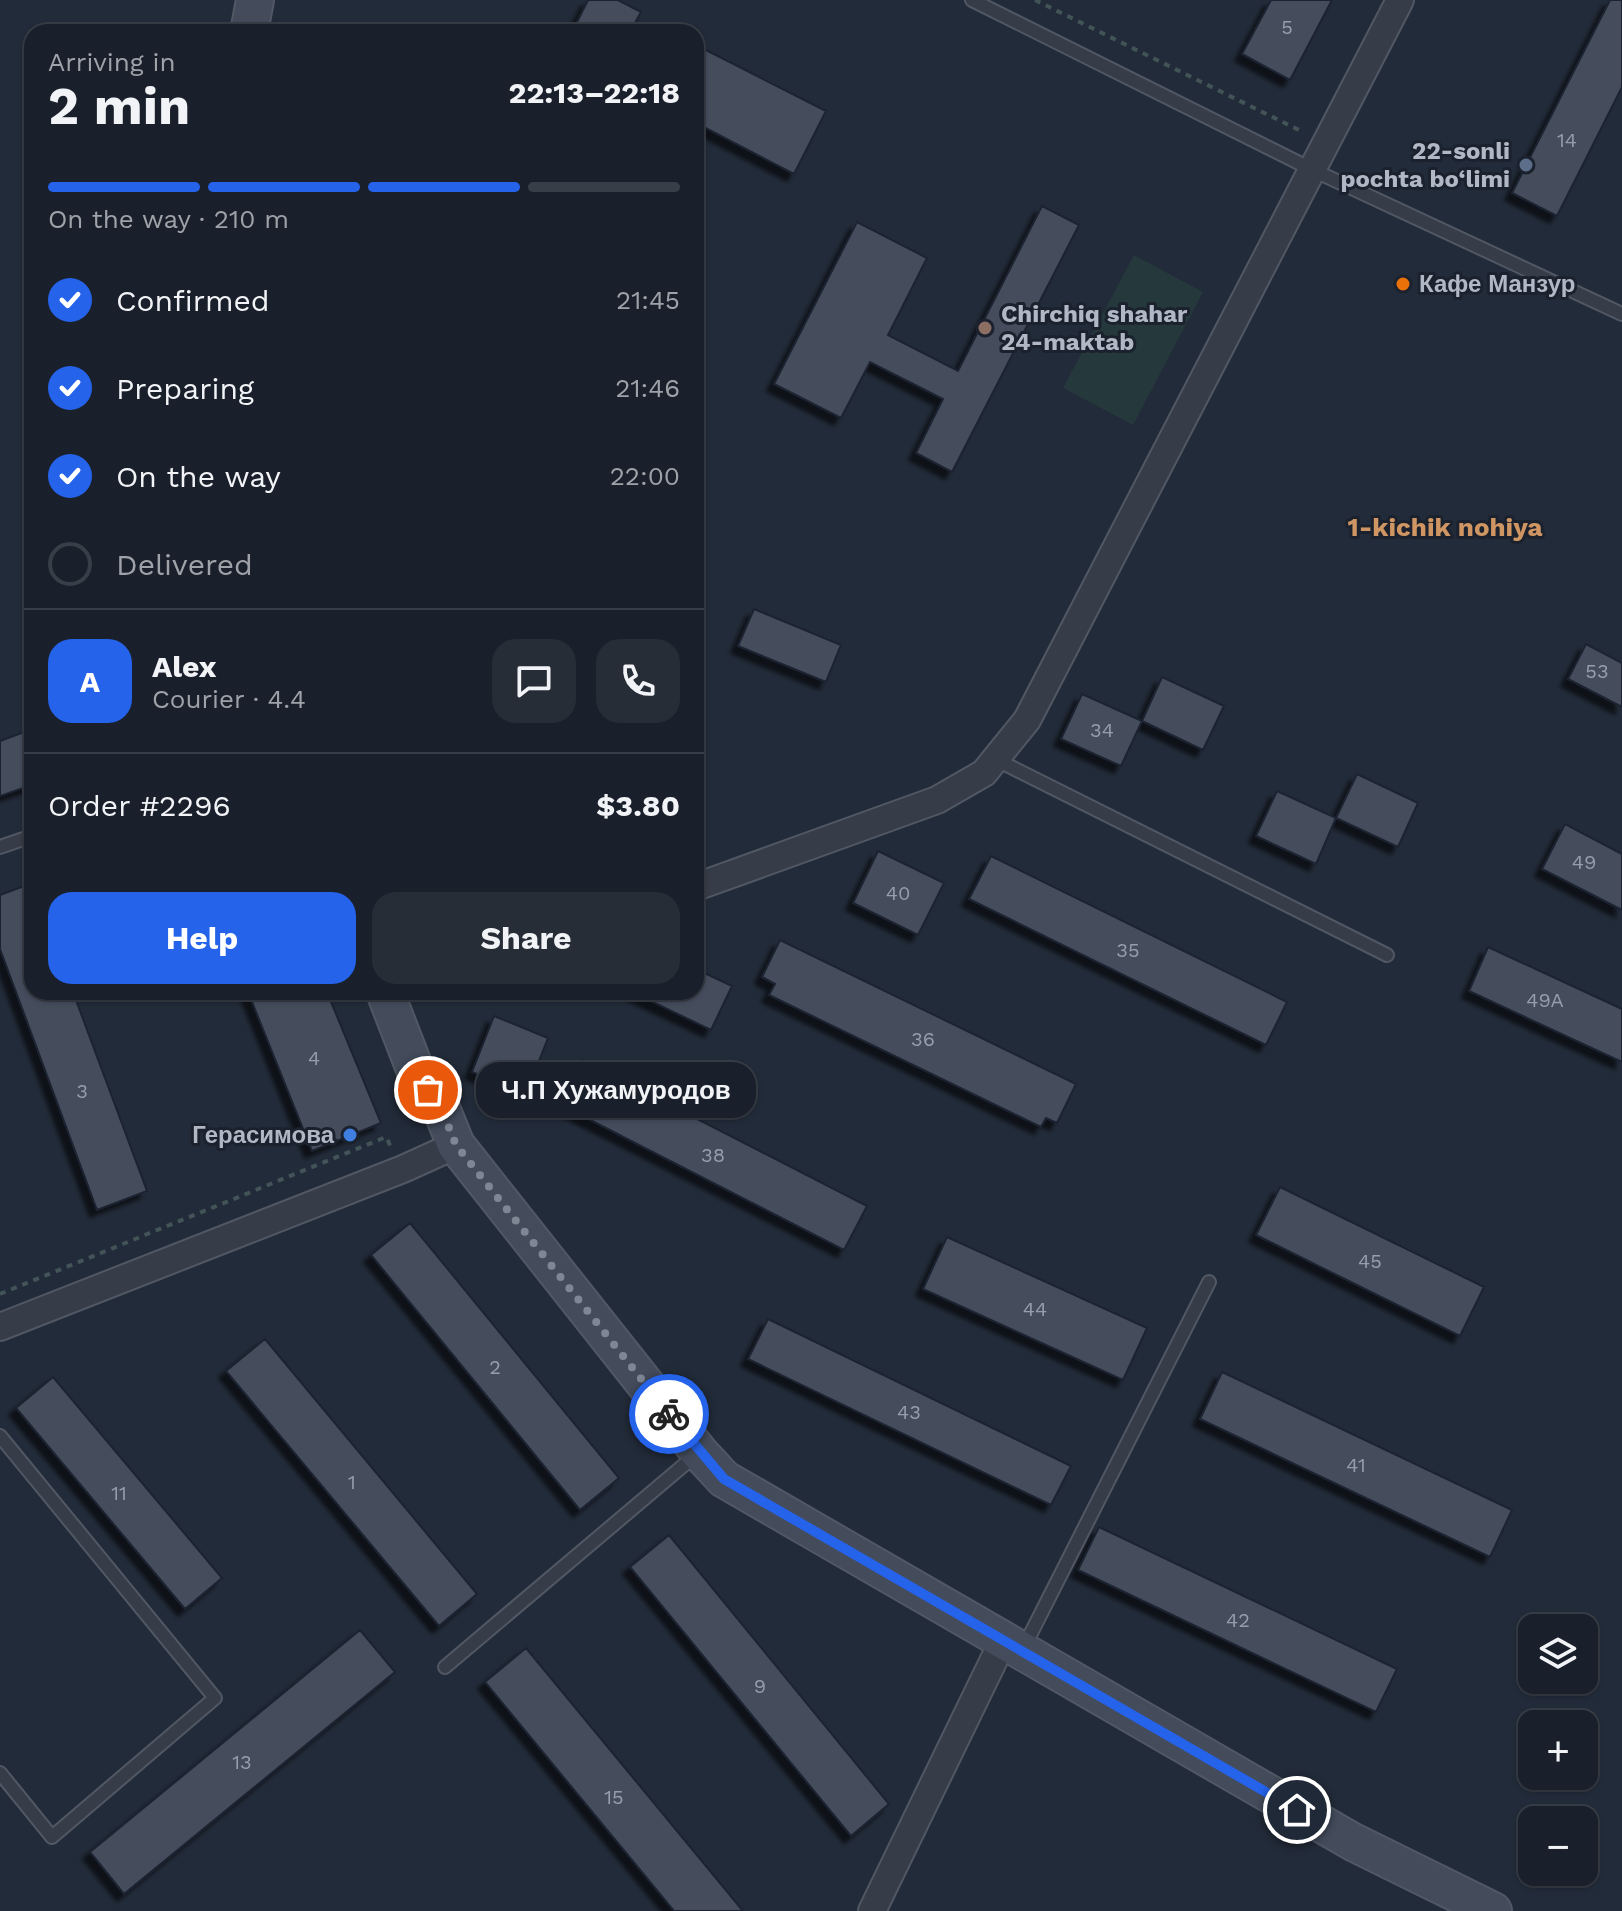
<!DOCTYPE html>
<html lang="en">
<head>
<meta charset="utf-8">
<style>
  :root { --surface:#1a202b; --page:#272d37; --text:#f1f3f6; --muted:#9fa3a9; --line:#383e47; --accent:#2563eb }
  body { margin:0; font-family:"Work Sans",sans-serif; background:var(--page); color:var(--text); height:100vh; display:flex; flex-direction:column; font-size:30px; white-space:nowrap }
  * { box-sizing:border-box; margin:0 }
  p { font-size:26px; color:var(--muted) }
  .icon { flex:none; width:44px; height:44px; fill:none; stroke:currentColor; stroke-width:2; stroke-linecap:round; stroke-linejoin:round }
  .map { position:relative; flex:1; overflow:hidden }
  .drawer { position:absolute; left:24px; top:24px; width:680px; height:976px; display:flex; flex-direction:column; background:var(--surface); border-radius:24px; box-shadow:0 2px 6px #0004,0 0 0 2px var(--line) }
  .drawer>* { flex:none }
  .controls { position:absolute; left:1518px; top:1614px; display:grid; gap:16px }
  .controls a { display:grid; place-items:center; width:80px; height:80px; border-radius:16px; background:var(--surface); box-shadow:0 2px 6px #0004,0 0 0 2px var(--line); font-size:40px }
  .pin { position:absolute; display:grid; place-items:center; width:68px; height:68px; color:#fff; margin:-34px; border:4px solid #fff; border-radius:50%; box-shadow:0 2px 8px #0007 }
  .courier { position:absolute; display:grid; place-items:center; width:80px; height:80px; margin:-40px; border:6px solid #2563eb; border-radius:50%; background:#fff; color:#222; box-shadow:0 2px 10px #0007 }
  .bubble { position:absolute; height:56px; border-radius:24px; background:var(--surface); box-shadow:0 2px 6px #0004,0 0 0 2px var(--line); font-size:26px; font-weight:700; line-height:56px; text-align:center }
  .headline em { font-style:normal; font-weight:700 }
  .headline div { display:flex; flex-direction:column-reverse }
  .headline { display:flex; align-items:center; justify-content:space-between; height:136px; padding:0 24px }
  h1 { font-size:52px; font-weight:700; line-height:60px }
  .bar { display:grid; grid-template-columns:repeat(4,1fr); gap:12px 8px; align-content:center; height:96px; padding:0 24px }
  .bar i { height:10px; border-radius:6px; background:var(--line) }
  .bar .current { background:var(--accent) }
  .bar p { grid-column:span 4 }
  .line { display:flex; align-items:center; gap:20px; padding:0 24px; border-top:2px solid var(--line) }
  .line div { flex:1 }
  .round { display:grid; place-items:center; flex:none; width:84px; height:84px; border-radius:24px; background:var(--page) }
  ol { padding:0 24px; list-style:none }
  li { display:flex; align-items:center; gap:24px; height:88px }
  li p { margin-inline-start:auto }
  li .icon { padding:8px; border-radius:50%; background:var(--accent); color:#fff; stroke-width:4 }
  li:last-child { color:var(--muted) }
  li i { width:44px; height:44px; border:4px solid var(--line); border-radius:50% }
  .cta { display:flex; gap:16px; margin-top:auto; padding:16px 24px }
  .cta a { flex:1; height:92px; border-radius:24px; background:var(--accent); color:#fff; font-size:32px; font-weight:700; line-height:92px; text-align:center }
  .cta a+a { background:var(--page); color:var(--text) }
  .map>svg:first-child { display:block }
  .green { fill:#25383b }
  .building { fill:#444e5d; stroke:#1d2430; stroke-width:2; filter:url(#shadow) }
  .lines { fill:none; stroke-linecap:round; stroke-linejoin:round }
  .lane-casing { stroke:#515864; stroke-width:16 }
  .street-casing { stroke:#515864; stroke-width:30 }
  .secondary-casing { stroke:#515864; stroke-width:40 }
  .path { stroke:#425457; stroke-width:4; stroke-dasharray:6 6; stroke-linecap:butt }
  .lane { stroke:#363d49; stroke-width:12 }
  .street { stroke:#363d49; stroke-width:26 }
  .secondary { stroke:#444c5c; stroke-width:36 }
  .done { stroke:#7f8794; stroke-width:8; stroke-dasharray:0 14.4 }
  .route { stroke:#2563eb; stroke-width:10 }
  .service-dot { fill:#5c6f8a; stroke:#1b222e; stroke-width:3 }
  .food-dot { fill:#e8710a; stroke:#1b222e; stroke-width:3 }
  .education-dot { fill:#8d6e63; stroke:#1b222e; stroke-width:3 }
  .shop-dot { fill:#3f7fe0; stroke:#1b222e; stroke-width:3 }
  .labels { text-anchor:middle; stroke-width:6; stroke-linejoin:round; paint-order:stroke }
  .number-label { font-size:20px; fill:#969eab }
  .poi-label { font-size:24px; font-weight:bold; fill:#b1b8c5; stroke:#1b222e; text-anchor:end }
  .neighbourhood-label { font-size:26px; font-weight:bold; fill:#cf9562; stroke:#1b222e }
</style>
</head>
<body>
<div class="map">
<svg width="1622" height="1911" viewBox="0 0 1622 1911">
  <defs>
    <filter id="shadow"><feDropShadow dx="-7" dy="7" stdDeviation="2" flood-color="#0009"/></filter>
  </defs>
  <rect width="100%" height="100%" fill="#222b39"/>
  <path class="green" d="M 1134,255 L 1203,292 L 1133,425 L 1063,388 Z"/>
  <path class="building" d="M 588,0 L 618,0 L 641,12 L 630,32 L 572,32 Z
    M 1271,0 L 1332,0 L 1290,80 L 1242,54 Z
    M 1610,0 L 1622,0 L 1622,87 L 1557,216 L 1512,193 Z
    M 696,45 L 826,111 L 794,174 L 696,123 Z
    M 1042,206 L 1079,225 L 952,472 L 916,453 L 943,399 L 870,362 L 841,418 L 774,384 L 857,222 L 927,258 L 888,335 L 958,371 Z
    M 754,609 L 841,645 L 826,682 L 738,646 Z
    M 1586,644 L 1622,663 L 1622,707 L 1568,679 Z
    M 1162,677 L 1224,706 L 1203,750 L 1142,721 Z
    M 1082,694 L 1142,721 L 1121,766 L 1061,739 Z
    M 32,729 L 32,785 L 0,796 L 0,741 Z
    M 1357,774 L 1418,803 L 1398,847 L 1336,818 Z
    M 1277,791 L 1336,818 L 1316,864 L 1256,836 Z
    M 1565,824 L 1622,854 L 1622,910 L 1542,869 Z
    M 878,851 L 944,883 L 918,935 L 853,903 Z
    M 991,856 L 1287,1002 L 1266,1045 L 969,899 Z
    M 32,883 L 32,992 L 73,992 L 147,1191 L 97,1210 L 0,949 L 0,895 Z
    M 780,940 L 1076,1084 L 1057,1123 L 1046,1118 L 1041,1127 L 769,995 L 775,984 L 762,977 Z
    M 1488,947 L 1622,1009 L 1622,1062 L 1469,991 Z
    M 696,969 L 732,986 L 711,1030 L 632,992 L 696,992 Z
    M 248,992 L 327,992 L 381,1123 L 312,1151 Z
    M 494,1016 L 548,1038 L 526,1094 L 472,1072 Z
    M 582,1060 L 867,1206 L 844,1250 L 559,1104 Z
    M 1280,1187 L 1484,1287 L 1460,1336 L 1256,1235 Z
    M 410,1223 L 619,1478 L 580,1510 L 371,1255 Z
    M 947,1237 L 1147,1328 L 1123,1380 L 923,1289 Z
    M 768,1319 L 1071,1466 L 1051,1505 L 748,1359 Z
    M 265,1339 L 477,1594 L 439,1626 L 226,1371 Z
    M 1222,1372 L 1512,1510 L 1490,1557 L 1200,1419 Z
    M 53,1377 L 222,1578 L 185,1609 L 16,1408 Z
    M 1099,1527 L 1397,1669 L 1376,1712 L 1078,1570 Z
    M 669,1535 L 889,1804 L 851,1836 L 630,1567 Z
    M 360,1630 L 395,1672 L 124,1894 L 90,1852 Z
    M 526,1648 L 743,1911 L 674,1911 L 485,1682 Z"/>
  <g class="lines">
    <defs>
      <path id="lane" d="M 972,0 L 1313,170 L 1622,314
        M 995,759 L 1387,955
        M 0,847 L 32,836
        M 0,1436 L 215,1698 L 52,1837 L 0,1773
        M 1023,1649 L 1209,1282
        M 445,1667 L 697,1454"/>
      <path id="street" d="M 696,887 L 937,800 L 984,773 L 1027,720 L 1400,0
        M 0,1327 L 403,1169 L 456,1145
        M 872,1911 L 1003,1641"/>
      <path id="secondary" d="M 249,32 L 255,0
        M 385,992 L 416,1072 L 441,1108 L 456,1145 L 699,1452 L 724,1479 L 1353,1842 L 1493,1911"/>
    </defs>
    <use href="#lane" class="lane-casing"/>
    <use href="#street" class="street-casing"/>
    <use href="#secondary" class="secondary-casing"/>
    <path class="path" d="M 1035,0 L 1303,132
      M 0,1294 L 386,1137 L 392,1149"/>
    <use href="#lane" class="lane"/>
    <use href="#street" class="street"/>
    <use href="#secondary" class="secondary"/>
  </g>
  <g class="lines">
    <path class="done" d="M 428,1090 L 441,1108 L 456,1145 L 669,1414"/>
    <path class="route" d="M 669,1414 L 724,1479 L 1297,1810"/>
  </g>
  <circle class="service-dot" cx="1526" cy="165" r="8"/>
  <circle class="food-dot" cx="1403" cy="284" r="8"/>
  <circle class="education-dot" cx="985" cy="328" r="8"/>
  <circle class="shop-dot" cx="350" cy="1135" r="8"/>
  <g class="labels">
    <g class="number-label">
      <text x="1287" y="34">5</text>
      <text x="1567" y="147">14</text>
      <text x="1597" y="678">53</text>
      <text x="1102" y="737">34</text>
      <text x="1584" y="869">49</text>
      <text x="898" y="900">40</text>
      <text x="1128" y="957">35</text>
      <text x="1545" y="1007">49A</text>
      <text x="923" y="1046">36</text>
      <text x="314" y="1065">4</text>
      <text x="82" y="1098">3</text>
      <text x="713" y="1162">38</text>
      <text x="1370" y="1268">45</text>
      <text x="1035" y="1316">44</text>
      <text x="495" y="1374">2</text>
      <text x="909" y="1419">43</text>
      <text x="1356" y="1472">41</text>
      <text x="352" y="1489">1</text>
      <text x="119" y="1500">11</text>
      <text x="1238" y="1627">42</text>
      <text x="760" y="1693">9</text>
      <text x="242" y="1769">13</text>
      <text x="614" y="1804">15</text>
    </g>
    <g class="poi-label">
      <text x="1510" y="159">22-sonli<tspan x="1510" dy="28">pochta bo‘limi</tspan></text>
      <text x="1419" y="292" text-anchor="start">Кафе Манзур</text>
      <text x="1001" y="322" text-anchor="start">Chirchiq shahar<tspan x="1001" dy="28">24-maktab</tspan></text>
      <text x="334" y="1143">Герасимова</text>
    </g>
    <g class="neighbourhood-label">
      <text x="1445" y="536">1-kichik nohiya</text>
    </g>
  </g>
</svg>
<div class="controls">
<a><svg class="icon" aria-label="layers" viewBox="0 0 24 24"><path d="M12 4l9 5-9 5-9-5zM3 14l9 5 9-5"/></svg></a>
<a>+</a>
<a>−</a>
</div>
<div class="pin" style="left:428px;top:1090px;background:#ea580c"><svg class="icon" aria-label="bag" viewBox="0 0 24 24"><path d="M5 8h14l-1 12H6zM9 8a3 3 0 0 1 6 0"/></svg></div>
<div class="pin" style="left:1297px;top:1810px;background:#1f2937"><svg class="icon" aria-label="home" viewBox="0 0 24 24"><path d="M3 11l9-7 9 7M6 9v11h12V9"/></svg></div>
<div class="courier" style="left:669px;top:1414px"><svg class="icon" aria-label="bike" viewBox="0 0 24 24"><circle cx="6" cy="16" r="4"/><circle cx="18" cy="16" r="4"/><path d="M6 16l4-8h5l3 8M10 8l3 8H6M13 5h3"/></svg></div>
<div class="bubble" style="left:476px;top:1062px;width:280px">Ч.П Хужамуродов</div>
<section class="drawer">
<div class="headline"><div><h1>2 min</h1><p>Arriving in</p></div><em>22:13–22:18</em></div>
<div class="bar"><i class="current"></i><i class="current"></i><i class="current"></i><i></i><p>On the way · 210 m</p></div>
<ol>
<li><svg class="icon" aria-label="check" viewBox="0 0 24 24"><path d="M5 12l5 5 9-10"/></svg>Confirmed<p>21:45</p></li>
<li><svg class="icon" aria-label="check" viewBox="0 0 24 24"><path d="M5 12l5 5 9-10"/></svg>Preparing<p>21:46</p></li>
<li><svg class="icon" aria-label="check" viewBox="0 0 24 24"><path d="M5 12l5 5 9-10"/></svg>On the way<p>22:00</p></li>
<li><i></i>Delivered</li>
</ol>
<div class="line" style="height:144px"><b class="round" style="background:var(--accent);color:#fff">A</b><div><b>Alex</b><p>Courier · 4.4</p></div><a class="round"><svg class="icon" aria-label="chat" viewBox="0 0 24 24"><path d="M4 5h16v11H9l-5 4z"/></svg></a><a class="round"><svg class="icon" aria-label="phone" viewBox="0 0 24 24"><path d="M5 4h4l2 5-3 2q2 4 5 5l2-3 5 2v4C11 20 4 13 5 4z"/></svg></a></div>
<div class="line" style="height:104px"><div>Order #2296</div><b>$3.80</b></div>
<div class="cta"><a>Help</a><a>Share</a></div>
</section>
</div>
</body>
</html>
